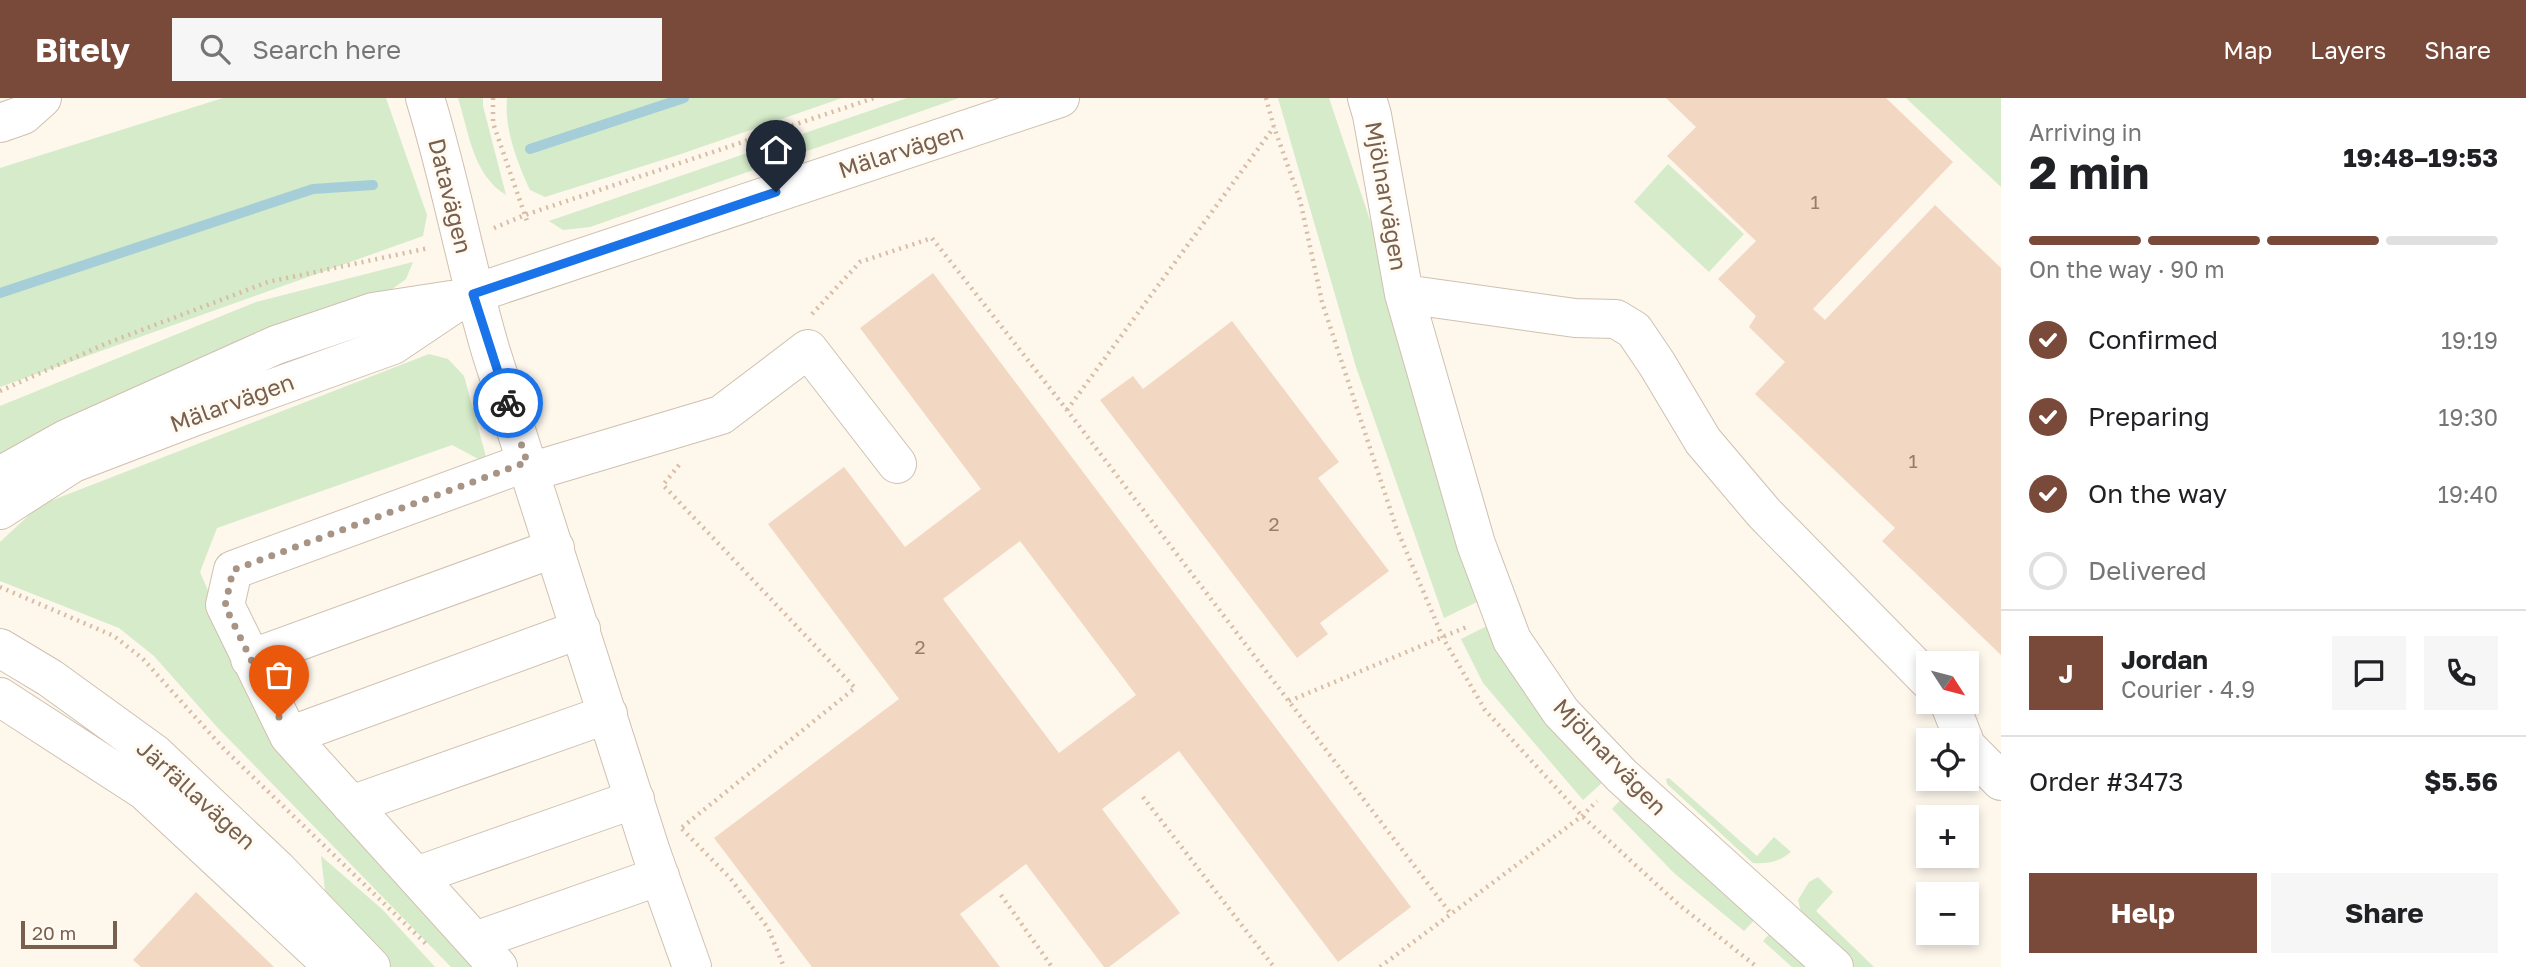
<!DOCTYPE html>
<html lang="en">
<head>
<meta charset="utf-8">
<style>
  :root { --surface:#fff; --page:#f6f6f6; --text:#202124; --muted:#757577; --line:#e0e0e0; --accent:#794a39 }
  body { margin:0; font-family:"Golos Text",sans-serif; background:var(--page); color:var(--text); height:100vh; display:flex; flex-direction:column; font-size:26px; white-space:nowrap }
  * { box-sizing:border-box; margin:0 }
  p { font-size:23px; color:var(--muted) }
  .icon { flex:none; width:38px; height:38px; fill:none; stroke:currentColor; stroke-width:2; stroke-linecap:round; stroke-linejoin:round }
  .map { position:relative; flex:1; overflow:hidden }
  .sheet { display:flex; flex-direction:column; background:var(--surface); width:525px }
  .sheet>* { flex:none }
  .needle { width:46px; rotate:126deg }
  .fabs { position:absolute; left:1916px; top:553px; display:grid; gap:14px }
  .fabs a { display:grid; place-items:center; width:63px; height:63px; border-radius:0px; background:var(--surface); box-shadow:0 4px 10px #0003; font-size:35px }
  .scale { position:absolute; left:21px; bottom:18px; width:96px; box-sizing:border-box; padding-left:7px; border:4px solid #795f4d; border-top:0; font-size:19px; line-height:24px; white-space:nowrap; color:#795f4d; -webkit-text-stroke:5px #fffbf3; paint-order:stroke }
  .pin { position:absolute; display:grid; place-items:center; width:60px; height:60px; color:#fff; margin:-72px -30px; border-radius:50% 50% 50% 0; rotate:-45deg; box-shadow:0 0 7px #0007 }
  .pin .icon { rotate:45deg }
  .courier { position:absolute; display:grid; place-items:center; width:70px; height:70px; margin:-35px; border:5px solid #1a73e8; border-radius:50%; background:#fff; color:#222; box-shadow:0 2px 9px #0007 }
  .headline em { font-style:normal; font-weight:700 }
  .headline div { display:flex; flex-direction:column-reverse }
  .headline { display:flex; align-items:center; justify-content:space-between; height:119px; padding:0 28px }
  h1 { font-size:46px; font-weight:700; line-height:52px }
  .bar { display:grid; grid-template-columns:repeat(4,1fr); gap:10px 7px; align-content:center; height:84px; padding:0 28px }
  .bar i { height:9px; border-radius:5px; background:var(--line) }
  .bar .current { background:var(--accent) }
  .bar p { grid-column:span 4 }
  .line { display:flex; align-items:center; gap:18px; padding:0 28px; border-top:2px solid var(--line) }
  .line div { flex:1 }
  .round { display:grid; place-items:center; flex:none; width:74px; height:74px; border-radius:0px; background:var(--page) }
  ol { padding:0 28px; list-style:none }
  li { display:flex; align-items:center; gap:21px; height:77px }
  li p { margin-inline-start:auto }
  li .icon { padding:7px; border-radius:50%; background:var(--accent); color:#fff; stroke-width:4 }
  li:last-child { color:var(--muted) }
  li i { width:38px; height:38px; border:4px solid var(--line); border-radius:50% }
  .primary-button { display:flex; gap:14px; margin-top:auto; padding:14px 28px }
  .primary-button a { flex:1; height:80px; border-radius:0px; background:var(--accent); color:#fff; font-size:28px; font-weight:700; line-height:80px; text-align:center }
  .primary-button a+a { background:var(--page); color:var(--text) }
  header { display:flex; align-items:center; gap:42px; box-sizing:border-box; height:98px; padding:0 35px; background:var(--accent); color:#fff }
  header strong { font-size:33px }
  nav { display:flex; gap:38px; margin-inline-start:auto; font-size:24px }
  .search { width:490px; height:63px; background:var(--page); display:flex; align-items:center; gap:18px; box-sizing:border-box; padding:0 24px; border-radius:0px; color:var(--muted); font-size:26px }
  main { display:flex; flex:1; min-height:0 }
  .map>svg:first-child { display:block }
  .green { fill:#d5ebc9 }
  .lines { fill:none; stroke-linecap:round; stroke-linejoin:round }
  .stream { stroke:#a5ced9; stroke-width:10 }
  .building { fill:#f2d8c3; fill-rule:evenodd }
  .minor-casing { stroke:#d0c0b0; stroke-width:40 }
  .path { stroke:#d8bca5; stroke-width:4.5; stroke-dasharray:2 5; stroke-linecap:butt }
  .minor { stroke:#fff; stroke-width:38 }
  .done { stroke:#a79485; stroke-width:7; stroke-dasharray:0 12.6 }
  .route { stroke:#1a73e8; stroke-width:9 }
  .labels { text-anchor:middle; stroke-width:6; stroke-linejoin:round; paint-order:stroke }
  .number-label { font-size:19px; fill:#977d6a }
  .street-label { font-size:23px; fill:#795f4d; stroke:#fffbf3 }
</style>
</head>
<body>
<header>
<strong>Bitely</strong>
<div class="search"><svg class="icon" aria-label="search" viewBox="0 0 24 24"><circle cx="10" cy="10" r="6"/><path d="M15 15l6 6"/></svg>Search here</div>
<nav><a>Map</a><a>Layers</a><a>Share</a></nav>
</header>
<main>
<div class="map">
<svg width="2001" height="869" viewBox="0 0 2001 869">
  <rect width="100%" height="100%" fill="#fdf7ec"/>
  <path class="green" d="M 223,0 L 386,0 L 427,117 L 423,138 L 0,289 L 0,70 Z
    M 458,0 L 483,0 L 483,8 L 506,97 C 473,77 469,35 458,0 Z
    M 507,0 L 842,0 L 681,56 L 545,99 L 530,92 C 517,64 504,30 507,0 Z
    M 907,0 L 959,0 L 590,129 L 563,132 L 549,123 Z
    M 1278,0 L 1329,0 L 1373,131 L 1479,503 L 1444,520 L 1356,269 Z
    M 1906,0 L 2001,0 L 2001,89 Z
    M 1668,66 L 1744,136 L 1709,174 L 1634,104 Z
    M 413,164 L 406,181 L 384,197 L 138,288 L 0,362 L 0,308 L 256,204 Z
    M 429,256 L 448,261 L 464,278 L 488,366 L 452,347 L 217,430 L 200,474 L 271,638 L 489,869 L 451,869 L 217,629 L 154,558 L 119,530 L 0,483 L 0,444 L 40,407 Z
    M 1491,526 L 1603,684 L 1583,702 L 1483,585 L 1461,541 Z
    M 1669,680 L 1757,758 L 1774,739 L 1791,754 C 1778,764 1769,766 1753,765 L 1667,686 L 1666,681 Z
    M 1626,696 L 1758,818 L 1744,833 L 1674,775 L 1612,711 Z
    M 321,758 L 383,812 L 435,869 L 387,869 L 326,801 Z
    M 1818,779 L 1833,794 L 1816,813 L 1874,869 L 1852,869 L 1803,822 L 1798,802 L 1809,784 Z
    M 1771,834 L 1810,869 L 1792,869 L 1763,843 Z"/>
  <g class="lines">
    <path class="stream" d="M 530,51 L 684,0
      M 0,195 L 313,91 L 373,87"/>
  </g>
  <path class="building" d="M 1666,0 L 1886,0 L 1953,64 L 1813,211 L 1825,222 L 1935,107 L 2001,170 L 2001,557 L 1882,443 L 1895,430 L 1755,296 L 1785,264 L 1749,229 L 1756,218 L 1718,181 L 1756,143 L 1667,58 L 1696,29 Z
    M 933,175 L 1411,809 L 1338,864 L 1179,653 L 1102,711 L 1180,815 L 1109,869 L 1104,869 L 1026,766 L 960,816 L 1000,869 L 812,869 L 714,740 L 899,601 L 768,426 L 844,369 L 905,449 L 981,391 L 860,230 ZM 1020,443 L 1136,597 L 1059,655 L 943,501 Z
    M 1232,223 L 1339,364 L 1318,380 L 1389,473 L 1320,525 L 1328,536 L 1297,560 L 1100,302 L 1133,278 L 1143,291 Z
    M 196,794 L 274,869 L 141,869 L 133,862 Z"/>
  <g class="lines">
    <defs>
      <path id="minor" d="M 425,0 C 451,84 466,170 491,254 L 651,754 L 692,869
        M 1367,0 L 1372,17 L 1404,196 L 1476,446 L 1512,542 L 1561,614 L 1622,678 L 1834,869
        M 0,25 L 23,17 L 42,0
        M 1404,196 L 1575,220 L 1616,221 L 1634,232 L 1657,266 L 1703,343 L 1764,415 L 1928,582
        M 530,374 L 721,317 L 808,251 L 897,366
        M 0,378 L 66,341 L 276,247 L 373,214 L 451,202
        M 0,412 L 73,365 L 193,319 L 393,247 L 463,200 L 473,196 L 1060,0
        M 0,550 L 50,580 L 155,656 L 277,771 L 371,869
        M 250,561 L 555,450
        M 0,599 L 145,693 L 334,869
        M 1949,604 L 1964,642
        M 289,638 L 581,531
        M 1967,649 L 2001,683
        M 351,707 L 608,616
        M 416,778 L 635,701
        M 475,843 L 660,778
        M 498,869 L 289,638 L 225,507 L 233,472 L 527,364"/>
    </defs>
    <use href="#minor" class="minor-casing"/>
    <path class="path" d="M 493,0 L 493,25 L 528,126
      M 1266,0 L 1274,29 L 1300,102 L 1322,204 L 1396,429 L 1443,540 L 1485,612 L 1582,718 L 1678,806 L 1757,869
      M 494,130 L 525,117 L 874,0
      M 812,216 L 860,164 L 932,140 L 1067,312 L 1451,816
      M 0,293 L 105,246 L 268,184 L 429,150
      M 1067,312 L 1274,29
      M 679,367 L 663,387 L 855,590 L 680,731
      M 0,489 L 114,538 L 143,561 L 224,651 L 426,846
      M 1289,603 L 1469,528
      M 1143,699 L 1274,869
      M 682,731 L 730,780 L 768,830 L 784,869
      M 1001,797 L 1052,869
      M 1380,869 L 1582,718 L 1597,703"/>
    <use href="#minor" class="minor"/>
  </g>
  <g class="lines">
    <path class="done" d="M 279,619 L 225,508 L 233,472 L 527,364 L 508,305"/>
    <path class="route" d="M 508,305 L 473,196 L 776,94"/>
  </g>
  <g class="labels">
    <g class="number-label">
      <text x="1815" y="111">1</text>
      <text x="1913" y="370">1</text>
      <text x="1274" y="433">2</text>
      <text x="920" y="556">2</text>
    </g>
    <g class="street-label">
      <text transform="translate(901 53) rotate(-18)" y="8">Mälarvägen</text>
      <text transform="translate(450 98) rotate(76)" y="8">Datavägen</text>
      <text transform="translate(1386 98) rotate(80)" y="8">Mjölnarvägen</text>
      <text transform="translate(232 305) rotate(-20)" y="8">Mälarvägen</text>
      <text transform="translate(1610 659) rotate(46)" y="8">Mjölnarvägen</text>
      <text transform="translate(196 697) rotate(42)" y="8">Järfällavägen</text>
    </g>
  </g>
</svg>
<div class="fabs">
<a><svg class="needle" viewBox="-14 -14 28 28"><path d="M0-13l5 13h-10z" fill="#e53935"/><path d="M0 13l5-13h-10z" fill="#757577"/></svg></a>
<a><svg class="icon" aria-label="locate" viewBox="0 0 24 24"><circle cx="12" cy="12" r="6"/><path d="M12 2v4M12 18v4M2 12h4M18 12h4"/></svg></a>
<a>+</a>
<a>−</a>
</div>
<div class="scale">20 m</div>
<div class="pin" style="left:279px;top:619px;background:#ea580c"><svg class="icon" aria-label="bag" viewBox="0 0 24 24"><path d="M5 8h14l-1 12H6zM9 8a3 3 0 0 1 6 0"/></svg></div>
<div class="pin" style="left:776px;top:94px;background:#1f2937"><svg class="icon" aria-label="home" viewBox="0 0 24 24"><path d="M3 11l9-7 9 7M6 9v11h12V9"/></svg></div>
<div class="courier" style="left:508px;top:305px"><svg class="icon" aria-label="bike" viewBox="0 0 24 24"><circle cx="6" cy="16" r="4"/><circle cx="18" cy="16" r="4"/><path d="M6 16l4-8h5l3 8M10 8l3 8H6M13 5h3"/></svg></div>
</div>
<section class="sheet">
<div class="headline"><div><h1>2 min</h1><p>Arriving in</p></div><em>19:48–19:53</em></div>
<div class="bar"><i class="current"></i><i class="current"></i><i class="current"></i><i></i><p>On the way · 90 m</p></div>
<ol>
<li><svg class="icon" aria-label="check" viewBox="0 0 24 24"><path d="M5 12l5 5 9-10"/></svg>Confirmed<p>19:19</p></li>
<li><svg class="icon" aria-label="check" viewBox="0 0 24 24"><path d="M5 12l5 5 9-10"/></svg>Preparing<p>19:30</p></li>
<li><svg class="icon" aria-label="check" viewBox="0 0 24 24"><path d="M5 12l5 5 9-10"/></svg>On the way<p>19:40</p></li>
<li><i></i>Delivered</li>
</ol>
<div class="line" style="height:126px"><b class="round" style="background:var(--accent);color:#fff">J</b><div><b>Jordan</b><p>Courier · 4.9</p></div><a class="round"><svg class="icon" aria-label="chat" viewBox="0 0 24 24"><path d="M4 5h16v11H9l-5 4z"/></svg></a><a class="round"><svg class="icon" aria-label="phone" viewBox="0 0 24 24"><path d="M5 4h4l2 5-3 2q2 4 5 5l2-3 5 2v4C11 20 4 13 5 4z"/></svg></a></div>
<div class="line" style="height:91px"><div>Order #3473</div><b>$5.56</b></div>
<div class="primary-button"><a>Help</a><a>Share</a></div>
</section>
</main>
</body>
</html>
